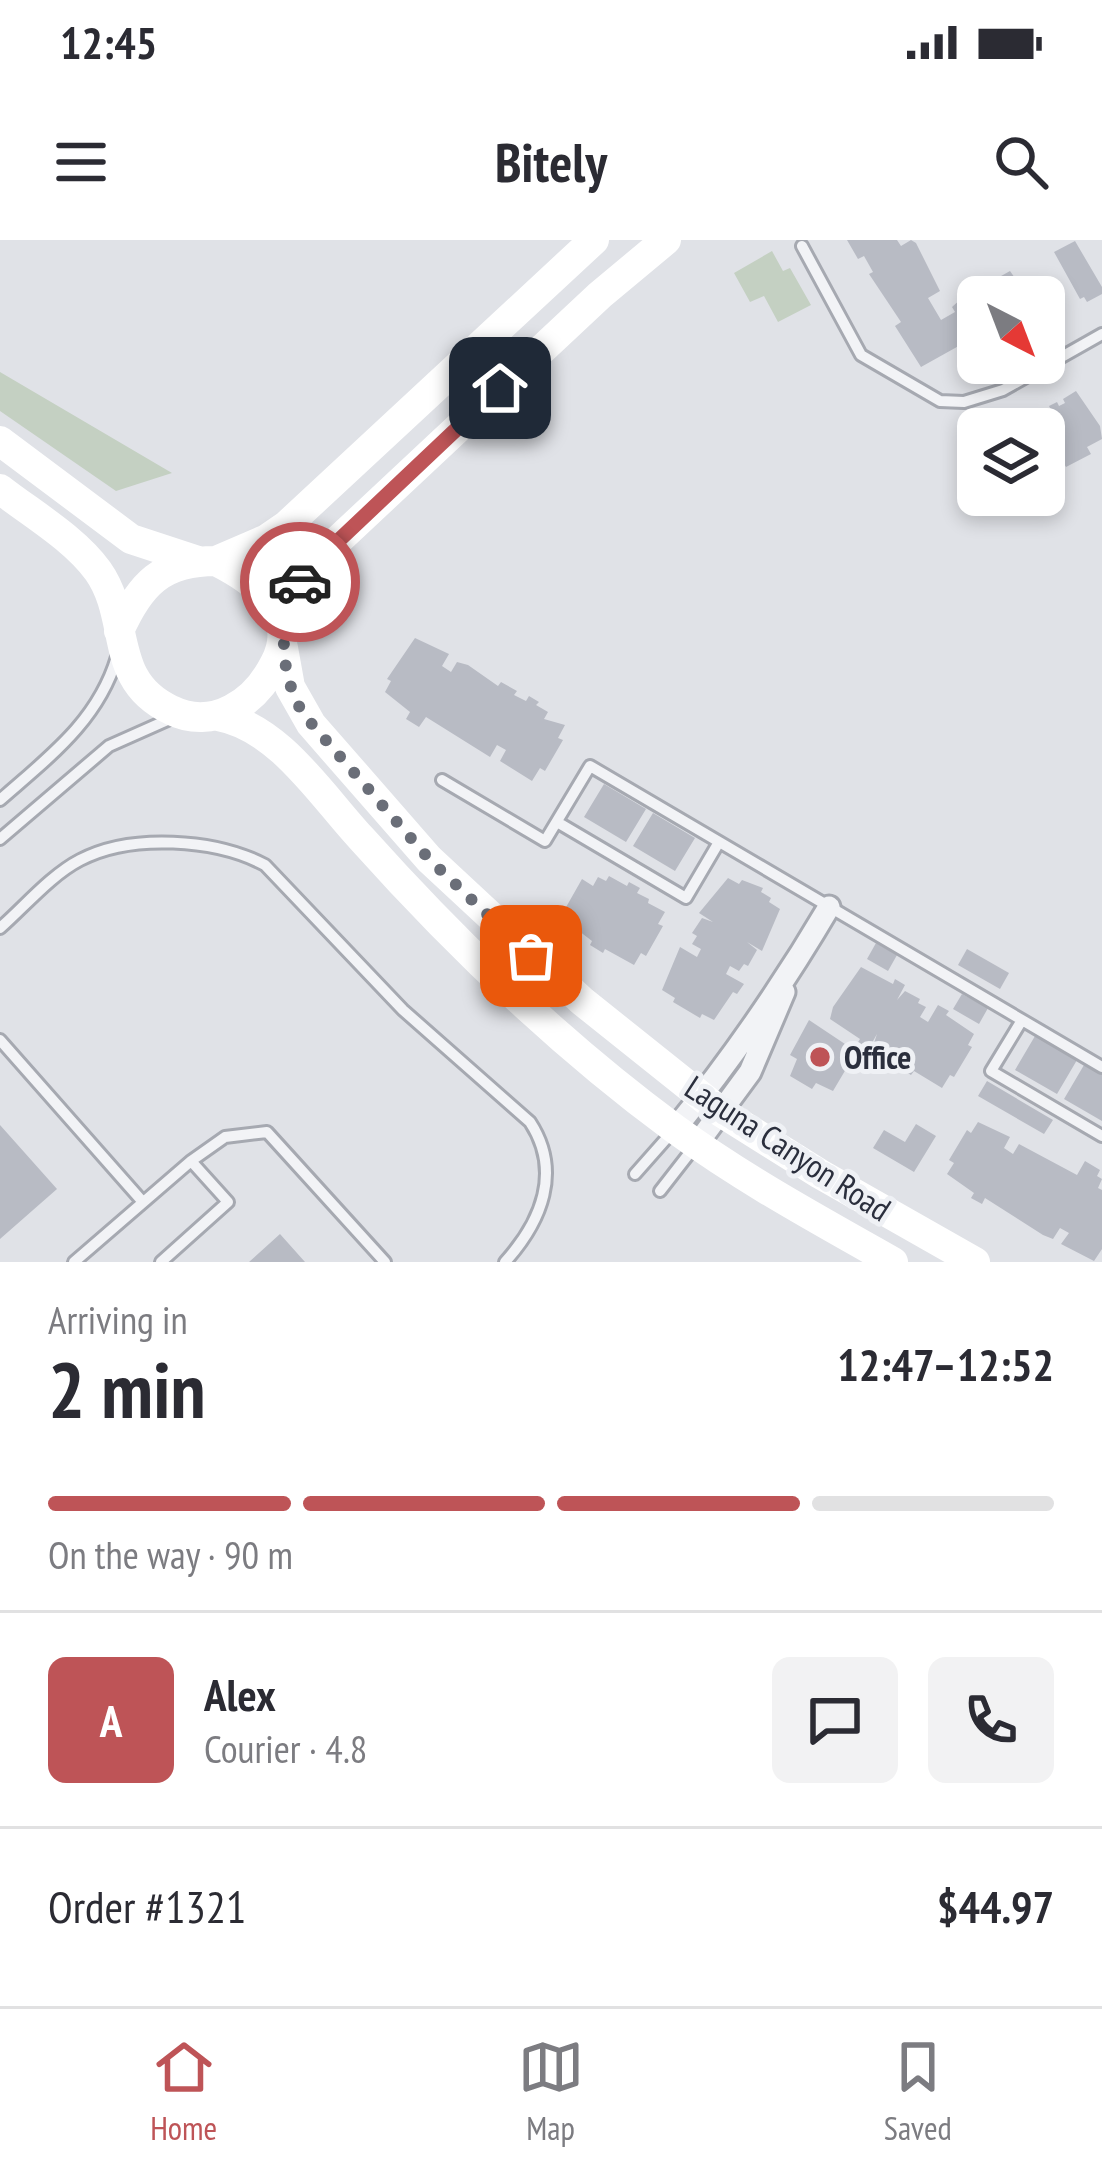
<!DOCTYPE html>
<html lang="en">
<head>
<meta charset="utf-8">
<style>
  :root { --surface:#fff; --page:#f2f2f3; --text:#2b2b33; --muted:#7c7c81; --line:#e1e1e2; --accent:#be5457 }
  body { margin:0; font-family:"PT Sans Narrow",sans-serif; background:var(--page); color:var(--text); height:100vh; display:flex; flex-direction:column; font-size:45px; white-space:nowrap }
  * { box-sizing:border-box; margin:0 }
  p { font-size:39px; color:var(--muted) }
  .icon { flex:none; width:66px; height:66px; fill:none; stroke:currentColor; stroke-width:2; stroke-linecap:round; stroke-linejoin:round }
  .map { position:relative; height:1022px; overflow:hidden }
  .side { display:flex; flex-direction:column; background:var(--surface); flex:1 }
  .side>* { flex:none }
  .needle { width:78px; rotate:138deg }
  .tools { position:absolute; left:957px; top:36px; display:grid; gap:24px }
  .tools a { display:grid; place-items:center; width:108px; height:108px; border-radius:18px; background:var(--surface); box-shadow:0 6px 18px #0003; font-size:60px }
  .pin { position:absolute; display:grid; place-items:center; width:102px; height:102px; color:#fff; margin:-51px; border-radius:24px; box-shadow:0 6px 18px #0006 }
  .courier { position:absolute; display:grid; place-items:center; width:120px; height:120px; margin:-60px; border:9px solid #be5457; border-radius:50%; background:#fff; color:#222; box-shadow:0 3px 15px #0007 }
  .head em { font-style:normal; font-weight:600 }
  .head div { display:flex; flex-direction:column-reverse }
  .head { display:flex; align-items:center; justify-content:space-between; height:204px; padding:0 48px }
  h1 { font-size:78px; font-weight:600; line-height:90px }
  .bar { display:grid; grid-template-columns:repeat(4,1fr); gap:18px 12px; align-content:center; height:144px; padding:0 48px }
  .bar i { height:15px; border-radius:9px; background:var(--line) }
  .bar .on { background:var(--accent) }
  .bar p { grid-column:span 4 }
  .line { display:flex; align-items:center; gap:30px; padding:0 48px; border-top:3px solid var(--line) }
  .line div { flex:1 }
  .round { display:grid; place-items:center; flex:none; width:126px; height:126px; border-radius:18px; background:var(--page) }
  .status { display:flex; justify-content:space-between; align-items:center; height:84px; padding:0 60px; background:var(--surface); direction:ltr }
  .status svg { height:33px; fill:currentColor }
  header { display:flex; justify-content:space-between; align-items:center; height:156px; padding:0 48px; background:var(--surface); font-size:54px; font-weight:600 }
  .tabs { display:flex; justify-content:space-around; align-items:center; height:168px; border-top:3px solid var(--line); background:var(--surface); font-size:33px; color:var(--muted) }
  .tabs a { display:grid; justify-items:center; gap:6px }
  .tabs .on { color:var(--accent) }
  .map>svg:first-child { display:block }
  .green { fill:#c4d0c2 }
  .building { fill:#b8bbc4 }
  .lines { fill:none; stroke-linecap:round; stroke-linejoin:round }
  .lane-casing { stroke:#a6a9b1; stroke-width:16 }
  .street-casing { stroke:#a6a9b1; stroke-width:27 }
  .lane { stroke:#f2f3f6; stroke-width:10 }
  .street { stroke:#f2f3f6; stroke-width:21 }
  .secondary { stroke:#fff; stroke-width:30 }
  .done { stroke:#6a6e78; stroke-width:12; stroke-dasharray:0 21.6 }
  .route { stroke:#be5457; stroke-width:15 }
  .poi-dot { fill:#be5457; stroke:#eff1f5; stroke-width:4.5 }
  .labels { text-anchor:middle; stroke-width:10; stroke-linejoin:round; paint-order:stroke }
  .poi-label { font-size:33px; font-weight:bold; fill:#2b2f3d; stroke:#eff1f5; text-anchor:start }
  .street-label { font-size:33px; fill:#2b2f3d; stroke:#eff1f5 }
</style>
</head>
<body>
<div class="status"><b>12:45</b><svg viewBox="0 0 49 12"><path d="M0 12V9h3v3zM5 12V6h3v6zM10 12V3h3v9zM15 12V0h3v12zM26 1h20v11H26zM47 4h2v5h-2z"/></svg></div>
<header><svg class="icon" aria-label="menu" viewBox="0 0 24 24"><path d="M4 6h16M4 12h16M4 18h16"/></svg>Bitely<svg class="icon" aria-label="search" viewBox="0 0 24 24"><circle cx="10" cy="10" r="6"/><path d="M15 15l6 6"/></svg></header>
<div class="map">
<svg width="1102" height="1022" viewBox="0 0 1102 1022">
  <rect width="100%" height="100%" fill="#e0e2e7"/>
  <path class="green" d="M 772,11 L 783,31 L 790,28 L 811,65 L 778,82 L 764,56 L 750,62 L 734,33 Z
    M 0,132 L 172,233 L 116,251 L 0,171 Z"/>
  <path class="building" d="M 847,0 L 897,0 L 901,6 L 911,0 L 916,3 L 940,51 L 928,58 L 941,80 L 955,72 L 952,67 L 962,58 L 1010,31 L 1028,57 L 978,57 L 978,105 L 970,91 L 961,97 L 964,103 L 921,127 L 895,86 L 901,82 L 869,34 L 873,32 L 864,16 L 858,19 Z
    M 1075,1 L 1102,47 L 1102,54 L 1087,62 L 1084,57 L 1080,59 L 1054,12 Z
    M 1076,151 L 1100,186 L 1102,199 L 1087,207 L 1091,214 L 1066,227 L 1050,202 L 1043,180 L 1053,174 L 1049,166 L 1057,162 L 1059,166 L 1065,163 L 1063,159 Z
    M 415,398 L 449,414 L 442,426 L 451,432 L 457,422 L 468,425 L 498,446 L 501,442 L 517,451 L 514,455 L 526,461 L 529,456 L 539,462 L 536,465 L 548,472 L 544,479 L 565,485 L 558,498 L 563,500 L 545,531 L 540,528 L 532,541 L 500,521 L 506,510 L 497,505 L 490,517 L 426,477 L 419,487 L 406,479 L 410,472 L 385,452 L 391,441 L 387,439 Z
    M 604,544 L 646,569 L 626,602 L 584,577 Z
    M 653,573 L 695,598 L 675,631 L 633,606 Z
    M 609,636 L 627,646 L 629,642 L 640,648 L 637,653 L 649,659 L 648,663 L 665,672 L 658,684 L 663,686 L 646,716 L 641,713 L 634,725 L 605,709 L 603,713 L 590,705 L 592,701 L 570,684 L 576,675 L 565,669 L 582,639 L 593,646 L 598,637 L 606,641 Z
    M 728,638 L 739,644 L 742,640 L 763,648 L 761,652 L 771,658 L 769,662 L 780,669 L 762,711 L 747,702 L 757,710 L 748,726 L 744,724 L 739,731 L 730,726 L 726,734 L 744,744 L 737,754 L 733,752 L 714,780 L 702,774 L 700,778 L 673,762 L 675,758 L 662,750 L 680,707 L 697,717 L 701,709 L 692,704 L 697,696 L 692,693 L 702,678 L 713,682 L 699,673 Z
    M 876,703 L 897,715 L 888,731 L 867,719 Z
    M 967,709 L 1009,733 L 1000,749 L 958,725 Z
    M 861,727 L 893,744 L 895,739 L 905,745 L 897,760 L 905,751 L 920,759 L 918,763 L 926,767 L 920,777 L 928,782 L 938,765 L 949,771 L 946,775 L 974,794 L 968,805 L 972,807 L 954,837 L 950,835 L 942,848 L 914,831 L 911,835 L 901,829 L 911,811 L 903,807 L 897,815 L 889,811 L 887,815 L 873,806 L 877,794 L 868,810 L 857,804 L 860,799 L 830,779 L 833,767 Z
    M 962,754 L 988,768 L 979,784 L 953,769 Z
    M 809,780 L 851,808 L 844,820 L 849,824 L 833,851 L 816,843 L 812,849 L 790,836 L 797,819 L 790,815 Z
    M 1035,796 L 1077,820 L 1057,854 L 1015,830 Z
    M 1084,825 L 1102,835 L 1102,881 L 1064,859 Z
    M 987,841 L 1053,880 L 1044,894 L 978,856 Z
    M 978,882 L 1010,897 L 1004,908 L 1013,914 L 1019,904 L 1077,935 L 1085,921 L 1100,930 L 1097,936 L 1102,939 L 1098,948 L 1102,950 L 1102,1009 L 1094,1021 L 1061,1004 L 1069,993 L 1060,988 L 1053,999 L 1043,995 L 985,958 L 982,964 L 971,958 L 974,953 L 947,934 L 954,923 L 949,920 L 967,890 L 971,893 Z
    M 916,884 L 936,896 L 914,932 L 873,908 L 884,890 L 905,902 Z
    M 0,885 L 57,949 L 0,999 Z
    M 280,994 L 305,1022 L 249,1022 Z"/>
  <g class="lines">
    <defs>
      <path id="lane" d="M 802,6 L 861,115 L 940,161 L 964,162 L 1003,150 L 1102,94
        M 442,540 L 545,601 L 590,526 L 1102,827
        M 0,560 C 49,517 98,481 117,417
        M 557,582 L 686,658 L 719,602
        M 0,599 L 109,506 L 172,478
        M 0,688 C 24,667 51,635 80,620 C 131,593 216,599 265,625 L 403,770 L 530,882 C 562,931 542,981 505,1022
        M 1022,780 L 991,831 L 1102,896
        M 0,800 L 142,961
        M 635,934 L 673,891
        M 660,951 L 695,906
        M 74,1022 L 191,921 L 225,897 L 267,892 L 385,1022
        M 161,1022 L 228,962 L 191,921"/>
      <path id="street" d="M 675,889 C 732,819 783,745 829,667
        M 697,904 L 750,832 L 784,752"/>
    </defs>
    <use href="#lane" class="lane-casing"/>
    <use href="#street" class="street-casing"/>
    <use href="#lane" class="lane"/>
    <use href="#street" class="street"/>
    <path class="secondary" d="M 0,201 L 131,299 L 198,321
      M 0,249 C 32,274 74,298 98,331 C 132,379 107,440 171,470 C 191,480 213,479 232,469 C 252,459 265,443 275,423 C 301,374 256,341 216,321 C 162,321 140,344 119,391
      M 216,321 L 267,299 L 286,286 L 594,0
      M 284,387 L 295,351 L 318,319 L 600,55 L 666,0
      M 283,408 L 290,447 L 311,484 L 429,619 L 582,761 L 721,872 L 820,934 L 975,1022
      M 218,476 C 279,487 321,555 361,598 C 455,703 561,805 675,889 C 745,940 819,980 893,1022"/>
  </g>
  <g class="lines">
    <path class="done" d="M 300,342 C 276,382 280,436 304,475 L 429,619 L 531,716"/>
    <path class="route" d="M 300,342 L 318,320 L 500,148"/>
  </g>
  <circle class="poi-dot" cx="820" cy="817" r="12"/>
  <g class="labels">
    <g class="poi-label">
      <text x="844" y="829">Office</text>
    </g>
    <g class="street-label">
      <text transform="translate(788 908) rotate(33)" y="12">Laguna Canyon Road</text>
    </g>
  </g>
</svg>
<div class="tools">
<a><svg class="needle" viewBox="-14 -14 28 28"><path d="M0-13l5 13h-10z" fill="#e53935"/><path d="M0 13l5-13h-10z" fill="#7c7c81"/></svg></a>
<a><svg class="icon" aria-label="layers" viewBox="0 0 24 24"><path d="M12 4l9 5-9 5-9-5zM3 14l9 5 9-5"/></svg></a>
</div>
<div class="pin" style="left:531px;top:716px;background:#ea580c"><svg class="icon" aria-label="bag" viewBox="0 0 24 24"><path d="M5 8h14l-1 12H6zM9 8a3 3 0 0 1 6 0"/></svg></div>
<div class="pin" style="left:500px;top:148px;background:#1f2937"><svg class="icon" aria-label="home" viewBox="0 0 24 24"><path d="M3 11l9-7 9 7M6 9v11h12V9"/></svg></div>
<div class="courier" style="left:300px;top:342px"><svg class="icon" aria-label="car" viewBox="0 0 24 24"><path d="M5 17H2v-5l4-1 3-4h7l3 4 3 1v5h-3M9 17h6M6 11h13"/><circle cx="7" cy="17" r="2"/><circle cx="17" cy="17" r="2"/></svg></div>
</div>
<section class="side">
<div class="head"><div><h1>2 min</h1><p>Arriving in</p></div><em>12:47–12:52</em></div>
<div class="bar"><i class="on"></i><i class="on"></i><i class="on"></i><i></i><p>On the way · 90 m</p></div>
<div class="line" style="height:216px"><b class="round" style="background:var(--accent);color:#fff">A</b><div><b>Alex</b><p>Courier · 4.8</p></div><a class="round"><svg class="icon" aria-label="chat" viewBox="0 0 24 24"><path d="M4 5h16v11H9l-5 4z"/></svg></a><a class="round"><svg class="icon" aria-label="phone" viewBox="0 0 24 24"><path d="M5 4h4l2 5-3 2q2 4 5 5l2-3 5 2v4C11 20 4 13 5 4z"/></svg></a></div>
<div class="line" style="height:156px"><div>Order #1321</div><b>$44.97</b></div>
</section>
<nav class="tabs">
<a class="on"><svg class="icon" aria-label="home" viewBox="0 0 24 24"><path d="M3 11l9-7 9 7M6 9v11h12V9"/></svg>Home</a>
<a><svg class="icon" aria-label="map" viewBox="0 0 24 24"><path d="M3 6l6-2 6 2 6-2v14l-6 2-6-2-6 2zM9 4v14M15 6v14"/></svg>Map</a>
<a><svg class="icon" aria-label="saved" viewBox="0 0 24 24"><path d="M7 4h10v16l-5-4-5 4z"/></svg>Saved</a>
</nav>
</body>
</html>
